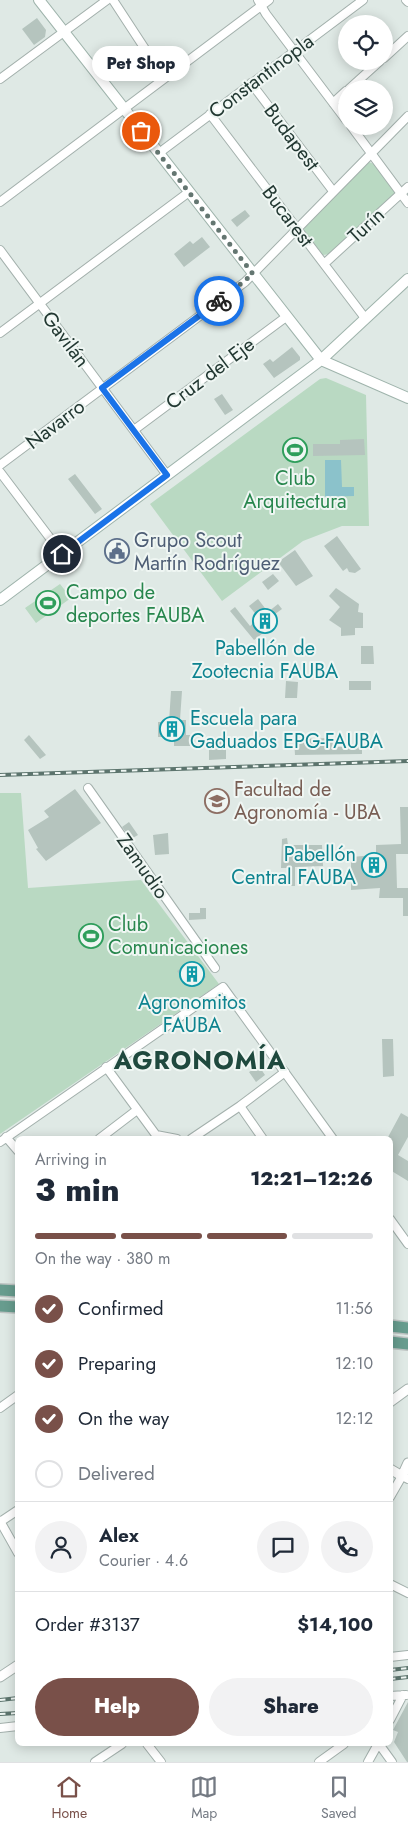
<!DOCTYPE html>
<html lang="en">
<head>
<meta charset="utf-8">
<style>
  :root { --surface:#fff; --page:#f2f2f3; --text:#1f2937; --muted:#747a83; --line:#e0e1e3; --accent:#795049 }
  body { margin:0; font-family:Jost,sans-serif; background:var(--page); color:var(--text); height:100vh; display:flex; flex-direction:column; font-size:19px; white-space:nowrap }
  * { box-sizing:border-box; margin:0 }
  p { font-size:16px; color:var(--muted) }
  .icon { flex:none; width:28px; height:28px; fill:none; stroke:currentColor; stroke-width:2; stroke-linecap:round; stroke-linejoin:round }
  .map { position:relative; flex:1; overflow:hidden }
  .side { position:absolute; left:15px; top:1136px; width:378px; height:610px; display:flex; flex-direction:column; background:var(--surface); border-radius:8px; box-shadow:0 2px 12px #0003 }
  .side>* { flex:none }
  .fabs { position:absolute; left:338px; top:15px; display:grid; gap:10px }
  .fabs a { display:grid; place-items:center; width:55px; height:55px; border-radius:50%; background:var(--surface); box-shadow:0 2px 12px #0003; font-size:25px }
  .pin { position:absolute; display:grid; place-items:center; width:42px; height:42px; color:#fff; margin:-21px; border:2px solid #fff; border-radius:50%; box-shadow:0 1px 5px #0007 }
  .courier { position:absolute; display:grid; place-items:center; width:50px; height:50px; margin:-25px; border:4px solid #1a73e8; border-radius:50%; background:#fff; color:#222; box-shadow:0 1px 6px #0007 }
  .bubble { position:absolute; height:35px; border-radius:18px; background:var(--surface); box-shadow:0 2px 12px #0003; font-size:16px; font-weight:800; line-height:35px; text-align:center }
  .head em { font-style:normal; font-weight:800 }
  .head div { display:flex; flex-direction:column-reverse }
  .head { display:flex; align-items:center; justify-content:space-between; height:85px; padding:0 20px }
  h1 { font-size:32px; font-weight:800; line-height:38px }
  .bar { display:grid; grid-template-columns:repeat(4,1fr); gap:8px 5px; align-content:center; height:60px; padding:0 20px }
  .bar i { height:6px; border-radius:4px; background:var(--line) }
  .bar .current { background:var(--accent) }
  .bar p { grid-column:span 4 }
  .line { display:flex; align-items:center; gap:12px; padding:0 20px; border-top:1px solid var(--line) }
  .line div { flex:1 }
  .round { display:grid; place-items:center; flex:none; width:52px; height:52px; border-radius:26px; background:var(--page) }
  ol { padding:0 20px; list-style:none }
  li { display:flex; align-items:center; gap:15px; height:55px }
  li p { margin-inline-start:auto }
  li .icon { padding:5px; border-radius:50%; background:var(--accent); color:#fff; stroke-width:4 }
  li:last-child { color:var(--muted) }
  li i { width:28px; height:28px; border:2px solid var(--line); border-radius:50% }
  .action { display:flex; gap:10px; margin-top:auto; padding:10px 20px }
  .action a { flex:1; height:58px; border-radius:30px; background:var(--accent); color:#fff; font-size:20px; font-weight:800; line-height:58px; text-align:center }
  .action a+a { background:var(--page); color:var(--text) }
  .menu { display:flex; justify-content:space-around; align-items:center; height:70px; border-top:1px solid var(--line); background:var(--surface); font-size:14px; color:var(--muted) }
  .menu a { display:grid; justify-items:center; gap:2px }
  .menu .current { color:var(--accent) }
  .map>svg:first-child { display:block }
  .green { fill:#b9d9c2 }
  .water { fill:#8bc2cb }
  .building { fill:#b5c4be }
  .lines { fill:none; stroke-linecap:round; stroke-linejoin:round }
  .minor-casing { stroke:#a3b0ac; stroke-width:10 }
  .tertiary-casing { stroke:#a3b0ac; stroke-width:11 }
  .secondary-casing { stroke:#9fb4ac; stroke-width:12 }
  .primary-casing { stroke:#bdc3c2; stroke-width:14 }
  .minor { stroke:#fff; stroke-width:8 }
  .tertiary { stroke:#fff; stroke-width:9 }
  .secondary { stroke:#fff; stroke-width:10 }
  .primary { stroke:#679c8e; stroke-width:11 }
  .rail-casing { stroke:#5c746d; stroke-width:4 }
  .rail { stroke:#eff6f3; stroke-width:2; stroke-dasharray:5.5; stroke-linecap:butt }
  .done { stroke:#647671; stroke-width:5; stroke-dasharray:0 9 }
  .route { stroke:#1a73e8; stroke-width:6 }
  .labels { text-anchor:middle; stroke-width:4; stroke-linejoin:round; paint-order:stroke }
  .street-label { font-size:20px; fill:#223832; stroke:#eff6f3 }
  .leisure-label { font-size:20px; fill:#27864d; stroke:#eff6f3; text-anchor:start }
  .service-label { font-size:20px; fill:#4e5e75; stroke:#eff6f3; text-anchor:start }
  .culture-label { font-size:20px; fill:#0d838f; stroke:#eff6f3 }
  .education-label { font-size:20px; fill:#785e54; stroke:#eff6f3; text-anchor:start }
  .district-label { font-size:25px; font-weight:bold; letter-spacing:1px; fill:#1f493e; stroke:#eff6f3 }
</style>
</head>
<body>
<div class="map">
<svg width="408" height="1762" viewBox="0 0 408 1762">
  <rect width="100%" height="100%" fill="#dfe9e5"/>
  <path class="green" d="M 369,162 L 374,164 L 396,192 L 330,254 L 323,255 L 304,230 L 305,224 Z
    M 326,378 L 366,395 L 369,526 L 342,526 L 303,541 L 222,601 L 150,504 L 320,379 Z
    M 60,584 L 71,598 L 36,623 L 25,608 Z
    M 0,793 L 21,793 L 28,888 L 141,880 L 219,984 L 0,1134 Z"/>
  <path class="water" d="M 325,460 L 341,460 L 342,487 L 354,487 L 354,496 L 325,497 Z"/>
  <path class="building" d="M 37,18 L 46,30 L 45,37 L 34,45 L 22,29 Z
    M 245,210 L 250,216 L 237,227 L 231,220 Z
    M 202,237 L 210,247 L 184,267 L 174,254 L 190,241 L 193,244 Z
    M 292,347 L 300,357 L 300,360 L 274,378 L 263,364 L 270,359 L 273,362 Z
    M 222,394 L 233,410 L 225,415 L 214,399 Z
    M 364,439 L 365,455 L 313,456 L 313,444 L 340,444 L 340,440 Z
    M 75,474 L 102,509 L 95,514 L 68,479 Z
    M 337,536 L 361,569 L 355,573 L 349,572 L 347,568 L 343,571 L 324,546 Z
    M 295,550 L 313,576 L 296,586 L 278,562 Z
    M 273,574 L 279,581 L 268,590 L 262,582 Z
    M 336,588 L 359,604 L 358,612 L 363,613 L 363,628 L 355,628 L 355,635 L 341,636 L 341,628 L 329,620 L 340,607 L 329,596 Z
    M 258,599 L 268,612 L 278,604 L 282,609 L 271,617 L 276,623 L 254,640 L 230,611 L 235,607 L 250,626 L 259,618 L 249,606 Z
    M 361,646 L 373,646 L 374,664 L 361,664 Z
    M 286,681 L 298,682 L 297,698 L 285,698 Z
    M 349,681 L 371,681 L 371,690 L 349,690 Z
    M 171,691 L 182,691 L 180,720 L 186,720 L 186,735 L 195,735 L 195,746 L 174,746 L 174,737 L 158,737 L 158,722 L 169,722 Z
    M 29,735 L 46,755 L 40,759 L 24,740 Z
    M 209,738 L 226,738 L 226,759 L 209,760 Z
    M 332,738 L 333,747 L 362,746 L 362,754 L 295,755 L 294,739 Z
    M 75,789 L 101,823 L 46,861 L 36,849 L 38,848 L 28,830 L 49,817 L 44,811 Z
    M 400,807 L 408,807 L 408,854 L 396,854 L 397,888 L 408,888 L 408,916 L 403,916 L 403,898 L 379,898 L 380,888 L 351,890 L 351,857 L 376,855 L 376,845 L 401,844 Z
    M 129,822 L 138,835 L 131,839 L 122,827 Z
    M 168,833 L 169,854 L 155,855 L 153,835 Z
    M 287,838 L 288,845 L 322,845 L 323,866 L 295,867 L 295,886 L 291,886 L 290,868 L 281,868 L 282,839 Z
    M 200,908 L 206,908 L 206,919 L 189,920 L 189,913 L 200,913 Z
    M 194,961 L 206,977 L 189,987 L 177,971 Z
    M 382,1039 L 393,1039 L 394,1076 L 383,1077 Z
    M 259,1066 L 265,1075 L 256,1082 L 249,1072 Z
    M 401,1113 L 408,1117 L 408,1137 L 398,1155 L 408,1161 L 408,1181 L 390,1170 L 390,1139 L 387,1139 Z
    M 408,1702 L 408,1762 L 407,1762 L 394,1742 L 398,1732 L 393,1730 Z"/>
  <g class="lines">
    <defs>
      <path id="minor" d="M 113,0 L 164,78
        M 258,0 L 266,14 L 346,120
        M 406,0 L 408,2
        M 384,58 L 408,36
        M 0,79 L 107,0
        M 251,83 L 333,191
        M 349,89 L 380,61
        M 333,103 L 346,91
        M 210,114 L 365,318
        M 351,126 L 408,203
        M 159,153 L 363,0
        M 0,202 L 269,0
        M 0,250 L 167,475
        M 324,264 L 408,187
        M 0,333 L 189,192
        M 134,430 L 286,317
        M 0,465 L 245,282 L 408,116
        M 0,472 L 62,554
        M 88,788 L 215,968
        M 106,1067 L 156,1135 L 156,1139
        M 240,1106 L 263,1139
        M 156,1135 L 177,1139
        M 6,1137 L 18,1151
        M 99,1139 L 137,1110
        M 191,1139 L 240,1106 L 285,1072
        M 0,1142 L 223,987 L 333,1139
        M 390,1219 L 408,1244
        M 0,1408 L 18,1395
        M 390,1497 L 402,1476 L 408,1479
        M 0,1521 L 18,1553
        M 0,1522 L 18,1510
        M 390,1584 L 408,1593
        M 390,1657 L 408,1655
        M 390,1696 L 406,1695
        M 390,1720 L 403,1695
        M 0,1728 L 18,1726
        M 147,1744 L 161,1762
        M 379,1744 L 392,1762
        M 95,1762 L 122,1744
        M 319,1762 L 344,1744
        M 368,1762 L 378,1744"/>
      <path id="tertiary" d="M 390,1402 L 408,1389
        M 390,1469 L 402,1476 L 408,1463
        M 0,1677 L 18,1665"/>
      <path id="secondary" d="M 39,0 L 321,360 L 408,398
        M 0,600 L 321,360 L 408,279"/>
      <path id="primary" d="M 0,1290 L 18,1291
        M 0,1306 L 18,1307
        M 390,1326 L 408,1328
        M 390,1342 L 408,1344"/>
    </defs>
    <use href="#minor" class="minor-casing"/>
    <use href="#tertiary" class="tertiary-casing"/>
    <use href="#secondary" class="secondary-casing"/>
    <use href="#primary" class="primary-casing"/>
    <use href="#minor" class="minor"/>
    <use href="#tertiary" class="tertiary"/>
    <use href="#secondary" class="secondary"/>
    <use href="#primary" class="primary"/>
    <defs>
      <path id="rail" d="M 0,775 L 408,761
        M 390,1670 L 408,1668
        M 390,1679 L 408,1677
        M 0,1700 L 18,1698
        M 0,1714 L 18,1713"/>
    </defs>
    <use href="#rail" class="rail-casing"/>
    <use href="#rail" class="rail"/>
  </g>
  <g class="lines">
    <path class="done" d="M 141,131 L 253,274 L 219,301"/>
    <path class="route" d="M 62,554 L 167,475 L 102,388 L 219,301"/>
  </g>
  <defs>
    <symbol id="stadium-ring" viewBox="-11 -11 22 22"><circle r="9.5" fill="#eff6f3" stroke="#2e9e5b" stroke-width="1.5"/><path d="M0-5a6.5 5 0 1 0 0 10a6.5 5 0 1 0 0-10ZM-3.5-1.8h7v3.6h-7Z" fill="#2e9e5b"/></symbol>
    <symbol id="civic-ring" viewBox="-11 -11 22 22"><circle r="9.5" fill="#eff6f3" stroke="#5c6f8a" stroke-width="1.5"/><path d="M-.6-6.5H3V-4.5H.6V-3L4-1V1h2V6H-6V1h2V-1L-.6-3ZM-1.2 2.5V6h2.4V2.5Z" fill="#5c6f8a"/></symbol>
    <symbol id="building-ring" viewBox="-11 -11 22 22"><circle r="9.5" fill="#eff6f3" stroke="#0f9aa8" stroke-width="1.5"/><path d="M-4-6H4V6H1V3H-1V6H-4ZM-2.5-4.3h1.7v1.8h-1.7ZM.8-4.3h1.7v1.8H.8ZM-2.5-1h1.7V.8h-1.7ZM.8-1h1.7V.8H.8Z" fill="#0f9aa8"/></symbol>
    <symbol id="university-ring" viewBox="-11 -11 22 22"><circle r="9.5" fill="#eff6f3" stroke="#8d6e63" stroke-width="1.5"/><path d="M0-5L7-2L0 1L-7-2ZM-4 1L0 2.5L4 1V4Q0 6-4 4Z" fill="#8d6e63"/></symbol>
  </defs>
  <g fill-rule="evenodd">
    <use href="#stadium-ring" x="281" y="436" width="28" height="28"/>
    <use href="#civic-ring" x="103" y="537" width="28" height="28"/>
    <use href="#stadium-ring" x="34" y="589" width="28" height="28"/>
    <use href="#building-ring" x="251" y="607" width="28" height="28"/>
    <use href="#building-ring" x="158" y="715" width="28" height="28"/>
    <use href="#university-ring" x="203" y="787" width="28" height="28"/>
    <use href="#building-ring" x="360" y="851" width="28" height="28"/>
    <use href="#stadium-ring" x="77" y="922" width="28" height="28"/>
    <use href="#building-ring" x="178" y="960" width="28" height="28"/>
  </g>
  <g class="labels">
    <g class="street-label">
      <text transform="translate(261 76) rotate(-37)" y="7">Constantinopla</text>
      <text transform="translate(292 137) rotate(53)" y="7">Budapest</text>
      <text transform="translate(288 216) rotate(53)" y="7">Bucarest</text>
      <text transform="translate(366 225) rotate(-43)" y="7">Turín</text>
      <text transform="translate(66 339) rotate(53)" y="7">Gavilán</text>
      <text transform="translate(210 373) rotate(-37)" y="7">Cruz del Eje</text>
      <text transform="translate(55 424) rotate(-37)" y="7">Navarro</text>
      <text transform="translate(143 866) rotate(55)" y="7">Zamudio</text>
    </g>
    <g class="leisure-label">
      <text x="295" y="485" text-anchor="middle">Club<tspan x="295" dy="23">Arquitectura</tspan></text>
      <text x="66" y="599">Campo de<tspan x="66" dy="23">deportes FAUBA</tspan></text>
      <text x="108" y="931">Club<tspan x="108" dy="23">Comunicaciones</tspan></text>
    </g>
    <g class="service-label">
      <text x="134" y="547">Grupo Scout<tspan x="134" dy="23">Martín Rodríguez</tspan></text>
    </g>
    <g class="culture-label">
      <text x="265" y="655">Pabellón de<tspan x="265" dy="23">Zootecnia FAUBA</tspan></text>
      <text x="190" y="725" text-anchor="start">Escuela para<tspan x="190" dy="23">Gaduados EPG-FAUBA</tspan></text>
      <text x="356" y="861" text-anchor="end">Pabellón<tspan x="356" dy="23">Central FAUBA</tspan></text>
      <text x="192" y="1009">Agronomitos<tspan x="192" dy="23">FAUBA</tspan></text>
    </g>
    <g class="education-label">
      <text x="234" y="796">Facultad de<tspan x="234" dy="23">Agronomía - UBA</tspan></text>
    </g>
    <g class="district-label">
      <text x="200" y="1069">AGRONOMÍA</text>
    </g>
  </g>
</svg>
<div class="fabs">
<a><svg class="icon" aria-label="locate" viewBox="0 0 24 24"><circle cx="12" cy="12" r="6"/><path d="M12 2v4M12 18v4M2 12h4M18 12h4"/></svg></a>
<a><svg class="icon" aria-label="layers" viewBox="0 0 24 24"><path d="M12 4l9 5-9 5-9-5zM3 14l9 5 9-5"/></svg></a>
</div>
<div class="pin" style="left:141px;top:131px;background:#ea580c"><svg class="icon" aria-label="bag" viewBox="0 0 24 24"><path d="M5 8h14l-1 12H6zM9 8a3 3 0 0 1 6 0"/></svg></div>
<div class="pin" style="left:62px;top:554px;background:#1f2937"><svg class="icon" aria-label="home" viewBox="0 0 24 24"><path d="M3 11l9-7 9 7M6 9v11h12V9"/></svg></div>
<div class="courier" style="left:219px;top:301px"><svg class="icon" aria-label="bike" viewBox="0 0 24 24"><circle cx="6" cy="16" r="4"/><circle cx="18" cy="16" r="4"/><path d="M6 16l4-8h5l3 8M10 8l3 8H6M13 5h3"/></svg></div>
<div class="bubble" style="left:92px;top:46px;width:98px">Pet Shop</div>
<section class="side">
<div class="head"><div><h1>3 min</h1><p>Arriving in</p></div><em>12:21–12:26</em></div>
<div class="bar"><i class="current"></i><i class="current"></i><i class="current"></i><i></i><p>On the way · 380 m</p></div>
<ol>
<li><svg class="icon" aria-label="check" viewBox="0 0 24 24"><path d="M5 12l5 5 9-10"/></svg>Confirmed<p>11:56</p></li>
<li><svg class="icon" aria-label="check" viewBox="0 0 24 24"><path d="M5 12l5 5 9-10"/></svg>Preparing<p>12:10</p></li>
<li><svg class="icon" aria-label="check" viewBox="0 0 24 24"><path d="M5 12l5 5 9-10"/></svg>On the way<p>12:12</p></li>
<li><i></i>Delivered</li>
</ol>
<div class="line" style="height:90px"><a class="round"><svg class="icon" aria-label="person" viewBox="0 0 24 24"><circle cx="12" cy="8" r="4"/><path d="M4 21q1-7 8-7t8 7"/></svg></a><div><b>Alex</b><p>Courier · 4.6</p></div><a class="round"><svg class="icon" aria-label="chat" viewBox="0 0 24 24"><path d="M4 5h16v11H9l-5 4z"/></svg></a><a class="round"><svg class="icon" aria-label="phone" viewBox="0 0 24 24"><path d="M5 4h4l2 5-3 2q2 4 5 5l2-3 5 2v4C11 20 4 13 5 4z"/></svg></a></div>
<div class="line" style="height:65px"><div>Order #3137</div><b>$14,100</b></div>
<div class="action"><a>Help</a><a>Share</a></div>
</section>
</div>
<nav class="menu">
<a class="current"><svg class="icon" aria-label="home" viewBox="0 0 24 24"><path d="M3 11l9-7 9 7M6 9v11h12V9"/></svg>Home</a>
<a><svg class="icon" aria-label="map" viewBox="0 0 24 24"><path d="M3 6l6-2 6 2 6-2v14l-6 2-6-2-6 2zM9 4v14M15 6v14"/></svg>Map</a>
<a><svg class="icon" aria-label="saved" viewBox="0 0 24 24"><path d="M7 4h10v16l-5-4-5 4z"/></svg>Saved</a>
</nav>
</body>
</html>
